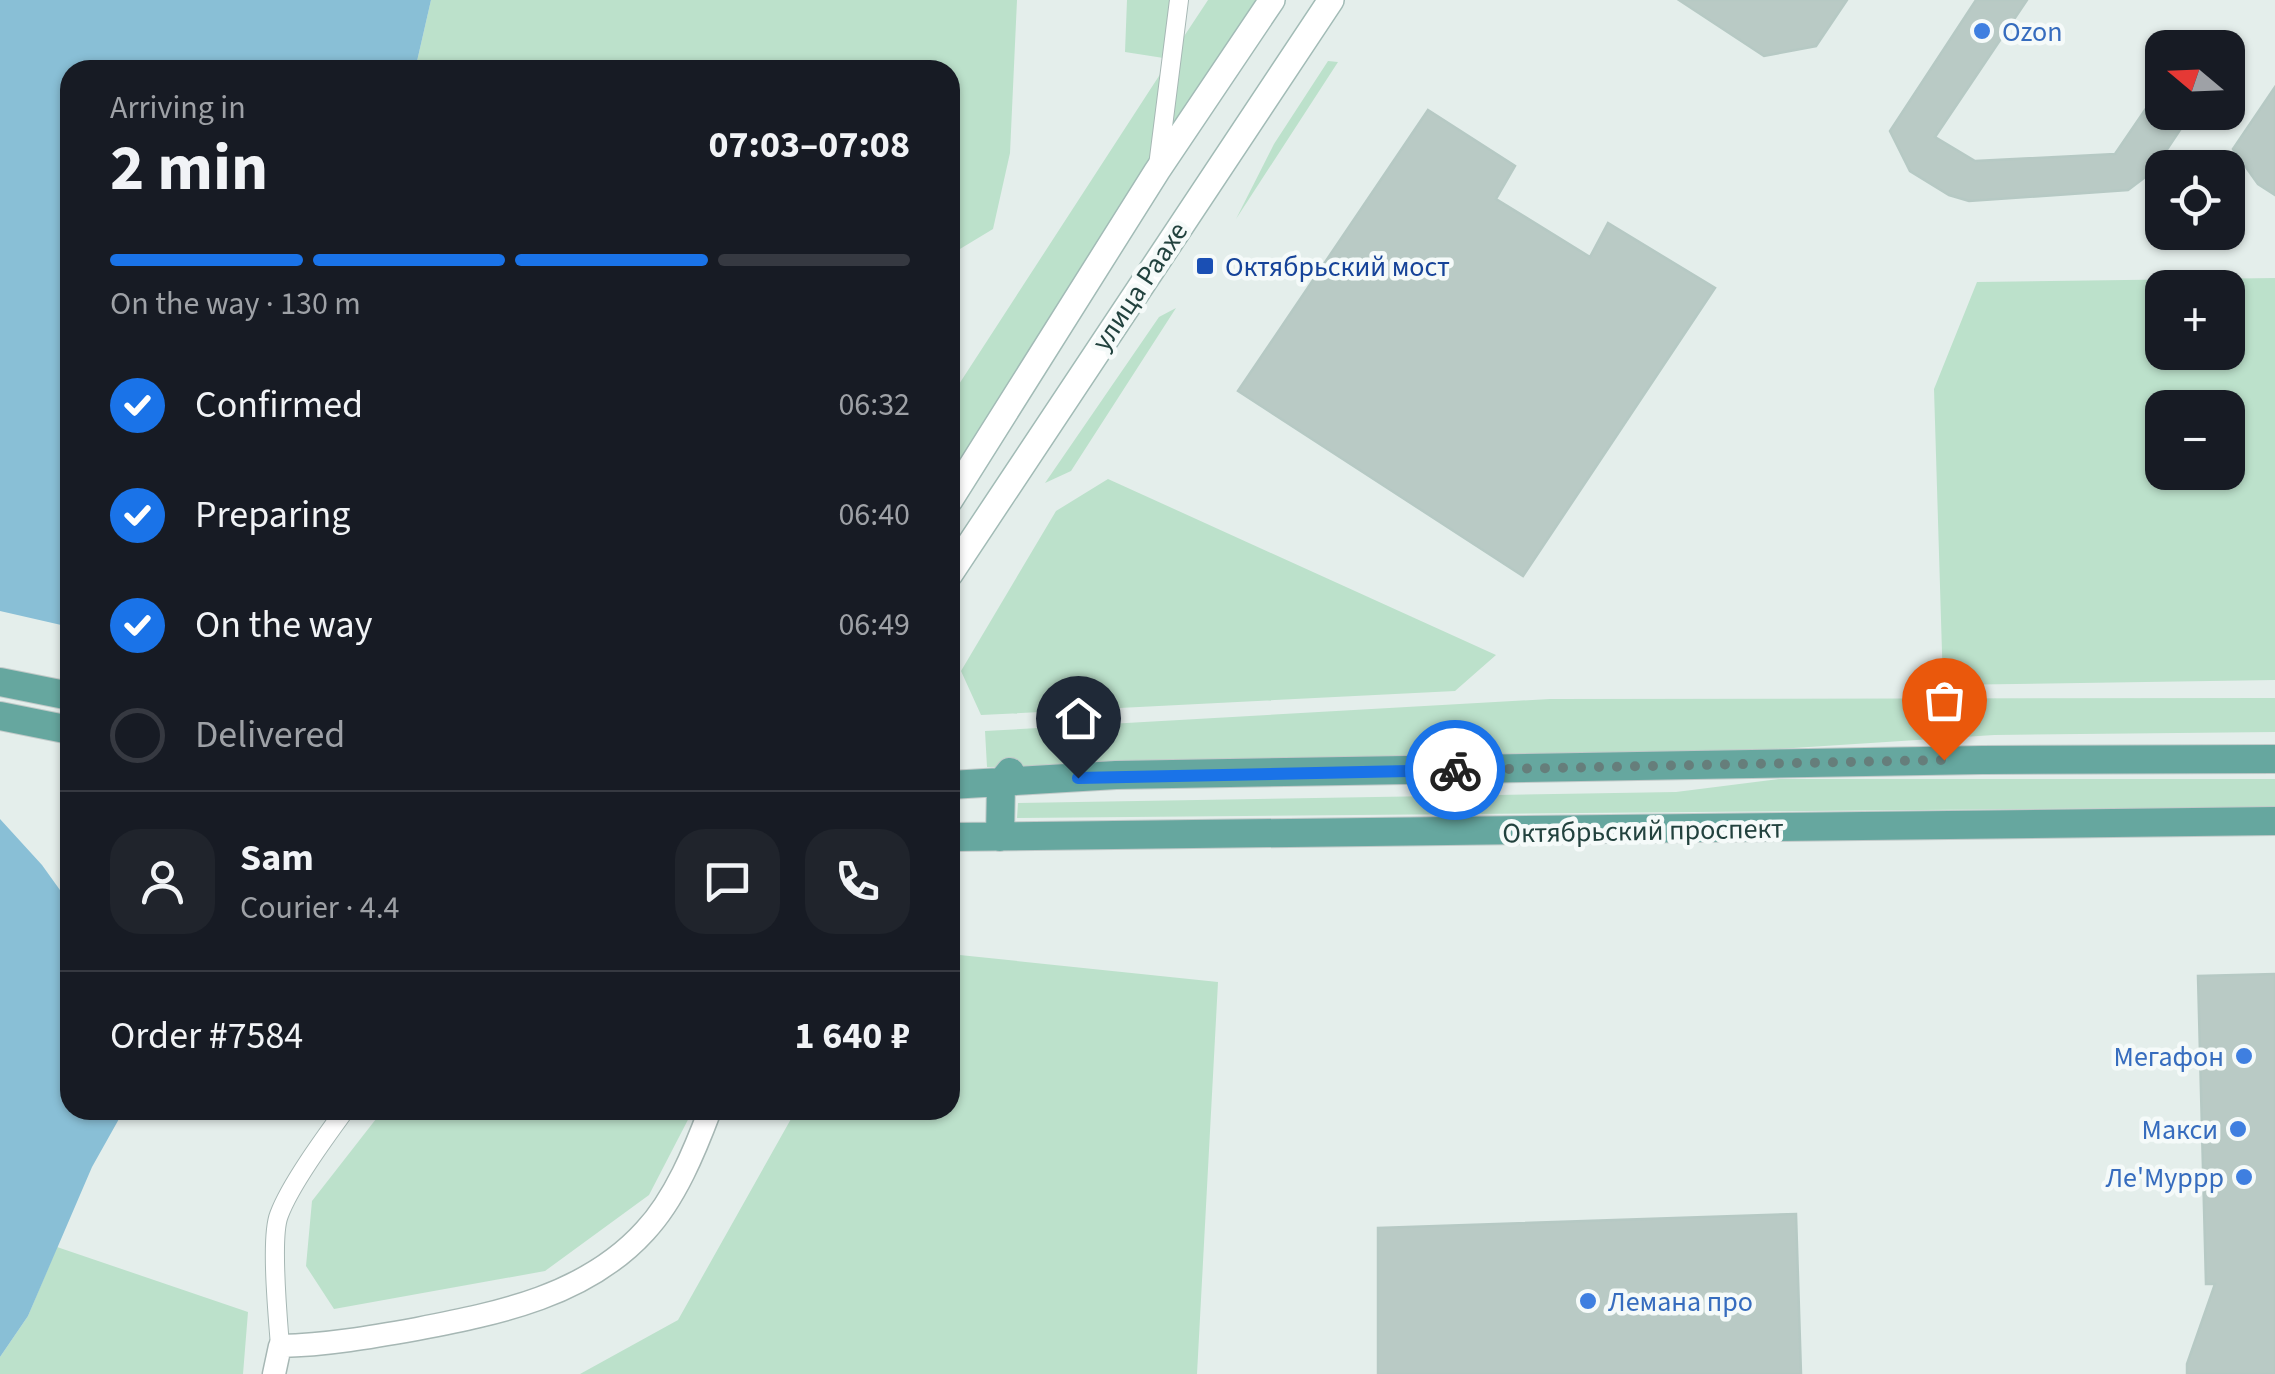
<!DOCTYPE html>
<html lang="en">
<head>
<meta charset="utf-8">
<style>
  :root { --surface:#171b24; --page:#20242c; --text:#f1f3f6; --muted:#9ea1a6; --line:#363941; --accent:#1a73e8 }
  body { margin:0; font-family:"Source Sans 3",sans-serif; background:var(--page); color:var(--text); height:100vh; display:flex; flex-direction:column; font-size:38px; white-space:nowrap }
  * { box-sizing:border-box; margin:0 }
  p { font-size:32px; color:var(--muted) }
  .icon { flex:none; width:55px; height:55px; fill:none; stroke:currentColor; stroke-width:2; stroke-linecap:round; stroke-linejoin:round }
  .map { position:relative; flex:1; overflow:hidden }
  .details { position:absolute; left:60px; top:60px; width:900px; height:1060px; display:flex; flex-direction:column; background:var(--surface); border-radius:30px; box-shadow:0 2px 8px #0004 }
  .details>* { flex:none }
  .needle { width:65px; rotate:289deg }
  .controls { position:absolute; left:2145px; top:30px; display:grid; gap:20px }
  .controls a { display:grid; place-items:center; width:100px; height:100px; border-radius:20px; background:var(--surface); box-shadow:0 2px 8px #0004; font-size:50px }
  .pin { position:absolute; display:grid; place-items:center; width:85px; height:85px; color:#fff; margin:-102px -42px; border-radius:50% 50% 50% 0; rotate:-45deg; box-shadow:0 0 10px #0007 }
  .pin .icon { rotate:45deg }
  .courier { position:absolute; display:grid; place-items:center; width:100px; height:100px; margin:-50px; border:8px solid #1a73e8; border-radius:50%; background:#fff; color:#222; box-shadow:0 2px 12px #0007 }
  .overview em { font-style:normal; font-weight:700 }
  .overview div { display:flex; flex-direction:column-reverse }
  .overview { display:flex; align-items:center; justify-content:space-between; height:170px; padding:0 50px }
  h1 { font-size:65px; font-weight:700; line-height:75px }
  .bar { display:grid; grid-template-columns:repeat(4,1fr); gap:15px 10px; align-content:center; height:120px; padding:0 50px }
  .bar i { height:12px; border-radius:8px; background:var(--line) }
  .bar .on { background:var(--accent) }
  .bar p { grid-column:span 4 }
  .line { display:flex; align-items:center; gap:25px; padding:0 50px; border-top:2px solid var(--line) }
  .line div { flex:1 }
  .round { display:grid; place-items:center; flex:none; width:105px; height:105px; border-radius:30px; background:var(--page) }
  ol { padding:0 50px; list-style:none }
  li { display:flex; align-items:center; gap:30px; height:110px }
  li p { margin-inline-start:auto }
  li .icon { padding:10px; border-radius:50%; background:var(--accent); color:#fff; stroke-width:4 }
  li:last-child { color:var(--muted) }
  li i { width:55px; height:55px; border:5px solid var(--line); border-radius:50% }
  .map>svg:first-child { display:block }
  .green { fill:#bce1cb; fill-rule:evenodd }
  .water { fill:#89bfd6 }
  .building { fill:#b9cac5; stroke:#b6c9c4; stroke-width:2.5 }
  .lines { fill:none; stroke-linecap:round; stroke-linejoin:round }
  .minor-casing { stroke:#a6b7b4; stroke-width:20 }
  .tertiary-casing { stroke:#a6b7b4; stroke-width:25 }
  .secondary-casing { stroke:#a2bbb6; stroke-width:28 }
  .primary-casing { stroke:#c1cac9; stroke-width:30 }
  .minor { stroke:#fff; stroke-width:18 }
  .tertiary { stroke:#fff; stroke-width:22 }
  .secondary { stroke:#fff; stroke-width:25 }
  .primary { stroke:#66a79f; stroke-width:28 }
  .done { stroke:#667e7b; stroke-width:10; stroke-dasharray:0 18 }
  .route { stroke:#1a73e8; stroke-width:12 }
  .shop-dot { fill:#3f7fe0; stroke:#f5faf9; stroke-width:4 }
  .transit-dot { fill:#1a4fb4; stroke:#f5faf9; stroke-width:4 }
  .labels { text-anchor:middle; stroke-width:9; stroke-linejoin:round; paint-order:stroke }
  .shop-label { font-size:28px; fill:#366cbe; stroke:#f5faf9; text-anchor:end }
  .transit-label { font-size:28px; fill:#164399; stroke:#f5faf9; text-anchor:start }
  .street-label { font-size:28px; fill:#22423e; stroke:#f5faf9 }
</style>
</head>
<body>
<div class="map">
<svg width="2275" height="1374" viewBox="0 0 2275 1374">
  <rect width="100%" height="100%" fill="#e4eeeb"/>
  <path class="green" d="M 431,0 L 1017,0 L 1010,153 L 993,229 L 950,255 L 950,70 L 415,70 Z
    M 1127,0 L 1179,0 L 1171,56 L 1208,0 L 1272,0 L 950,500 L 950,398 L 1170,59 L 1125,52 Z
    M 1328,61 L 1338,62 L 1236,219 L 1274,144 Z
    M 2275,278 L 2275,680 L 1943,685 L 1934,389 L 1977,282 ZM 2162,288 L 2228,288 L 2228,352 L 2162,352 ZM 2162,408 L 2228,408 L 2228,472 L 2162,472 Z
    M 1176,308 L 1071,471 L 1045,483 L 1159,317 Z
    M 1108,479 L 1496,655 L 1455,691 L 981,715 L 961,671 L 1056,511 Z
    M 2275,698 L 2275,732 L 1994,735 L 1605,760 L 987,767 L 985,731 L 1550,699 Z
    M 1779,779 L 2275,779 L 2275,807 L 1017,818 L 1018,803 L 1676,792 Z
    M 950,954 L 1218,982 L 1197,1374 L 580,1374 L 678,1320 L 796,1110 L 950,1110 Z
    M 383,1110 L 693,1110 L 649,1195 L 545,1271 L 334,1309 L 306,1266 L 312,1201 Z
    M 57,1247 L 248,1312 L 243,1374 L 0,1374 L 0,1357 L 28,1316 Z"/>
  <path class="water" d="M 0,0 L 431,0 L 415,70 L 70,70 L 70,627 L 0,611 Z
    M 0,819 L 42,865 L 70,904 L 70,1110 L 124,1110 L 92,1167 L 28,1316 L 0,1357 Z"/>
  <path class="building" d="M 1679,0 L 1847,0 L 1816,46 L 1764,56 Z
    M 1976,0 L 2027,0 L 1935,137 L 1975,161 L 2115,154 L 2162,85 L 2162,112 L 2192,112 L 2152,172 L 2128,190 L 1969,201 L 1949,195 L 1910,171 L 1890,131 Z
    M 2275,87 L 2275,195 L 2258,184 L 2233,149 Z
    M 1428,110 L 1515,166 L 1496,199 L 1590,257 L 1608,223 L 1715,288 L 1523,576 L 1238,391 Z
    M 2275,974 L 2275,1374 L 2187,1374 L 2187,1364 L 2215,1284 L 2206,1284 L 2198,976 Z
    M 1796,1214 L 1801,1374 L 1378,1374 L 1378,1228 Z"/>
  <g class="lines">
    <defs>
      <path id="minor" d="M 1158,166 L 1179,0
        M 280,1346 C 278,1319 270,1238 279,1215 C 290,1185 326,1136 345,1110"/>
      <path id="tertiary" d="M 274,1374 L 280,1346 C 327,1345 372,1337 417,1329 C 499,1313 586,1296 645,1231 C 675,1199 695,1150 710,1110"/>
      <path id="secondary" d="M 950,500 L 1157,171 L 1272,0
        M 950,574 L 1331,0"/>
      <path id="primary" d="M 0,682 L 70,696
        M 0,716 L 70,730
        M 950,785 L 1116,775 L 1982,760 L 2275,759
        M 950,837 L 2275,821
        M 1000,837 L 1001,783 L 1010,772"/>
    </defs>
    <use href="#minor" class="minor-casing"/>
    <use href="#tertiary" class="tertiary-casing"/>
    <use href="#secondary" class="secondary-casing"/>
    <use href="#primary" class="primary-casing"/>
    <use href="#minor" class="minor"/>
    <use href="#tertiary" class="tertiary"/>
    <use href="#secondary" class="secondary"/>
    <use href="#primary" class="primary"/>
  </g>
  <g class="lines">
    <path class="done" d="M 1455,770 L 1944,760"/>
    <path class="route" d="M 1078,778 L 1455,770"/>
  </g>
  <g class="shop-dot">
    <circle cx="1982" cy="31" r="10"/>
    <circle cx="2244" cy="1056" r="10"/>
    <circle cx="2238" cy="1129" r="10"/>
    <circle cx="2244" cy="1177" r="10"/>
    <circle cx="1588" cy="1301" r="10"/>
  </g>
  <rect class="transit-dot" x="1195" y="256" width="20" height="20" rx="5"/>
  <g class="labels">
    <g class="shop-label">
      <text x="2002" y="41" text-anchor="start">Ozon</text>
      <text x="2224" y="1066">Мегафон</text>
      <text x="2218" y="1139">Макси</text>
      <text x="2224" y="1187">Ле'Муррр</text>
      <text x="1608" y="1311" text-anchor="start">Лемана про</text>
    </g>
    <g class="transit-label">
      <text x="1225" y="276">Октябрьский мост</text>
    </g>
    <g class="street-label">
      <text transform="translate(1139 286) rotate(-56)" y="10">улица Раахе</text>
      <text transform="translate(1643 830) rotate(-1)" y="10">Октябрьский проспект</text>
    </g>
  </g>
</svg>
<div class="controls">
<a><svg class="needle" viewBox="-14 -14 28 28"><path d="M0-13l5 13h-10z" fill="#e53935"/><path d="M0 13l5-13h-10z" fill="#9ea1a6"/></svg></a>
<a><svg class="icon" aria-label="locate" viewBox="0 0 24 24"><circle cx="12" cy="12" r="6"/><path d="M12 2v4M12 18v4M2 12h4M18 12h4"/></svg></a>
<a>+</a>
<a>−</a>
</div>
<div class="pin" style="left:1944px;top:760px;background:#ea580c"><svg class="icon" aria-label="bag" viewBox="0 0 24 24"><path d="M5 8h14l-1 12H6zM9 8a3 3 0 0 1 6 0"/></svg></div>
<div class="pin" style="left:1078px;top:778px;background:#1f2937"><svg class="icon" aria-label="home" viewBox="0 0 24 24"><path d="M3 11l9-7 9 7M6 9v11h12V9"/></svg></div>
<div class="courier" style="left:1455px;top:770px"><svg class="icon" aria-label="bike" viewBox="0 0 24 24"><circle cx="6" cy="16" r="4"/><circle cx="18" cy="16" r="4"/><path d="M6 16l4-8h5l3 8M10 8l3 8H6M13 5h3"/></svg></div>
<section class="details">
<div class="overview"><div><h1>2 min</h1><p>Arriving in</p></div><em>07:03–07:08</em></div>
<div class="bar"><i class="on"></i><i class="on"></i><i class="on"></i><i></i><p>On the way · 130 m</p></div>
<ol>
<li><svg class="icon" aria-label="check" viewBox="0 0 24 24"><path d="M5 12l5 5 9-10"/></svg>Confirmed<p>06:32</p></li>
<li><svg class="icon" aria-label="check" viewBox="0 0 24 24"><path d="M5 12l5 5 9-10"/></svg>Preparing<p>06:40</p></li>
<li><svg class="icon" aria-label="check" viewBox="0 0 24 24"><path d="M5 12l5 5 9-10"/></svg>On the way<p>06:49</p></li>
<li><i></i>Delivered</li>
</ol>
<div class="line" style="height:180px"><a class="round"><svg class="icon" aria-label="person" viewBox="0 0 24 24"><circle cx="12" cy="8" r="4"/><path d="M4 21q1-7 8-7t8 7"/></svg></a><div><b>Sam</b><p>Courier · 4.4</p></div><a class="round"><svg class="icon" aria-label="chat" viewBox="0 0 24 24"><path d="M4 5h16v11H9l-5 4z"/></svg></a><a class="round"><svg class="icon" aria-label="phone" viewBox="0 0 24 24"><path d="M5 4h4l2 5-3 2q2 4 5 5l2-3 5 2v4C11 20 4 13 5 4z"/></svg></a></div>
<div class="line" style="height:130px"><div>Order #7584</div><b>1 640 ₽</b></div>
</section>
</div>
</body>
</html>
